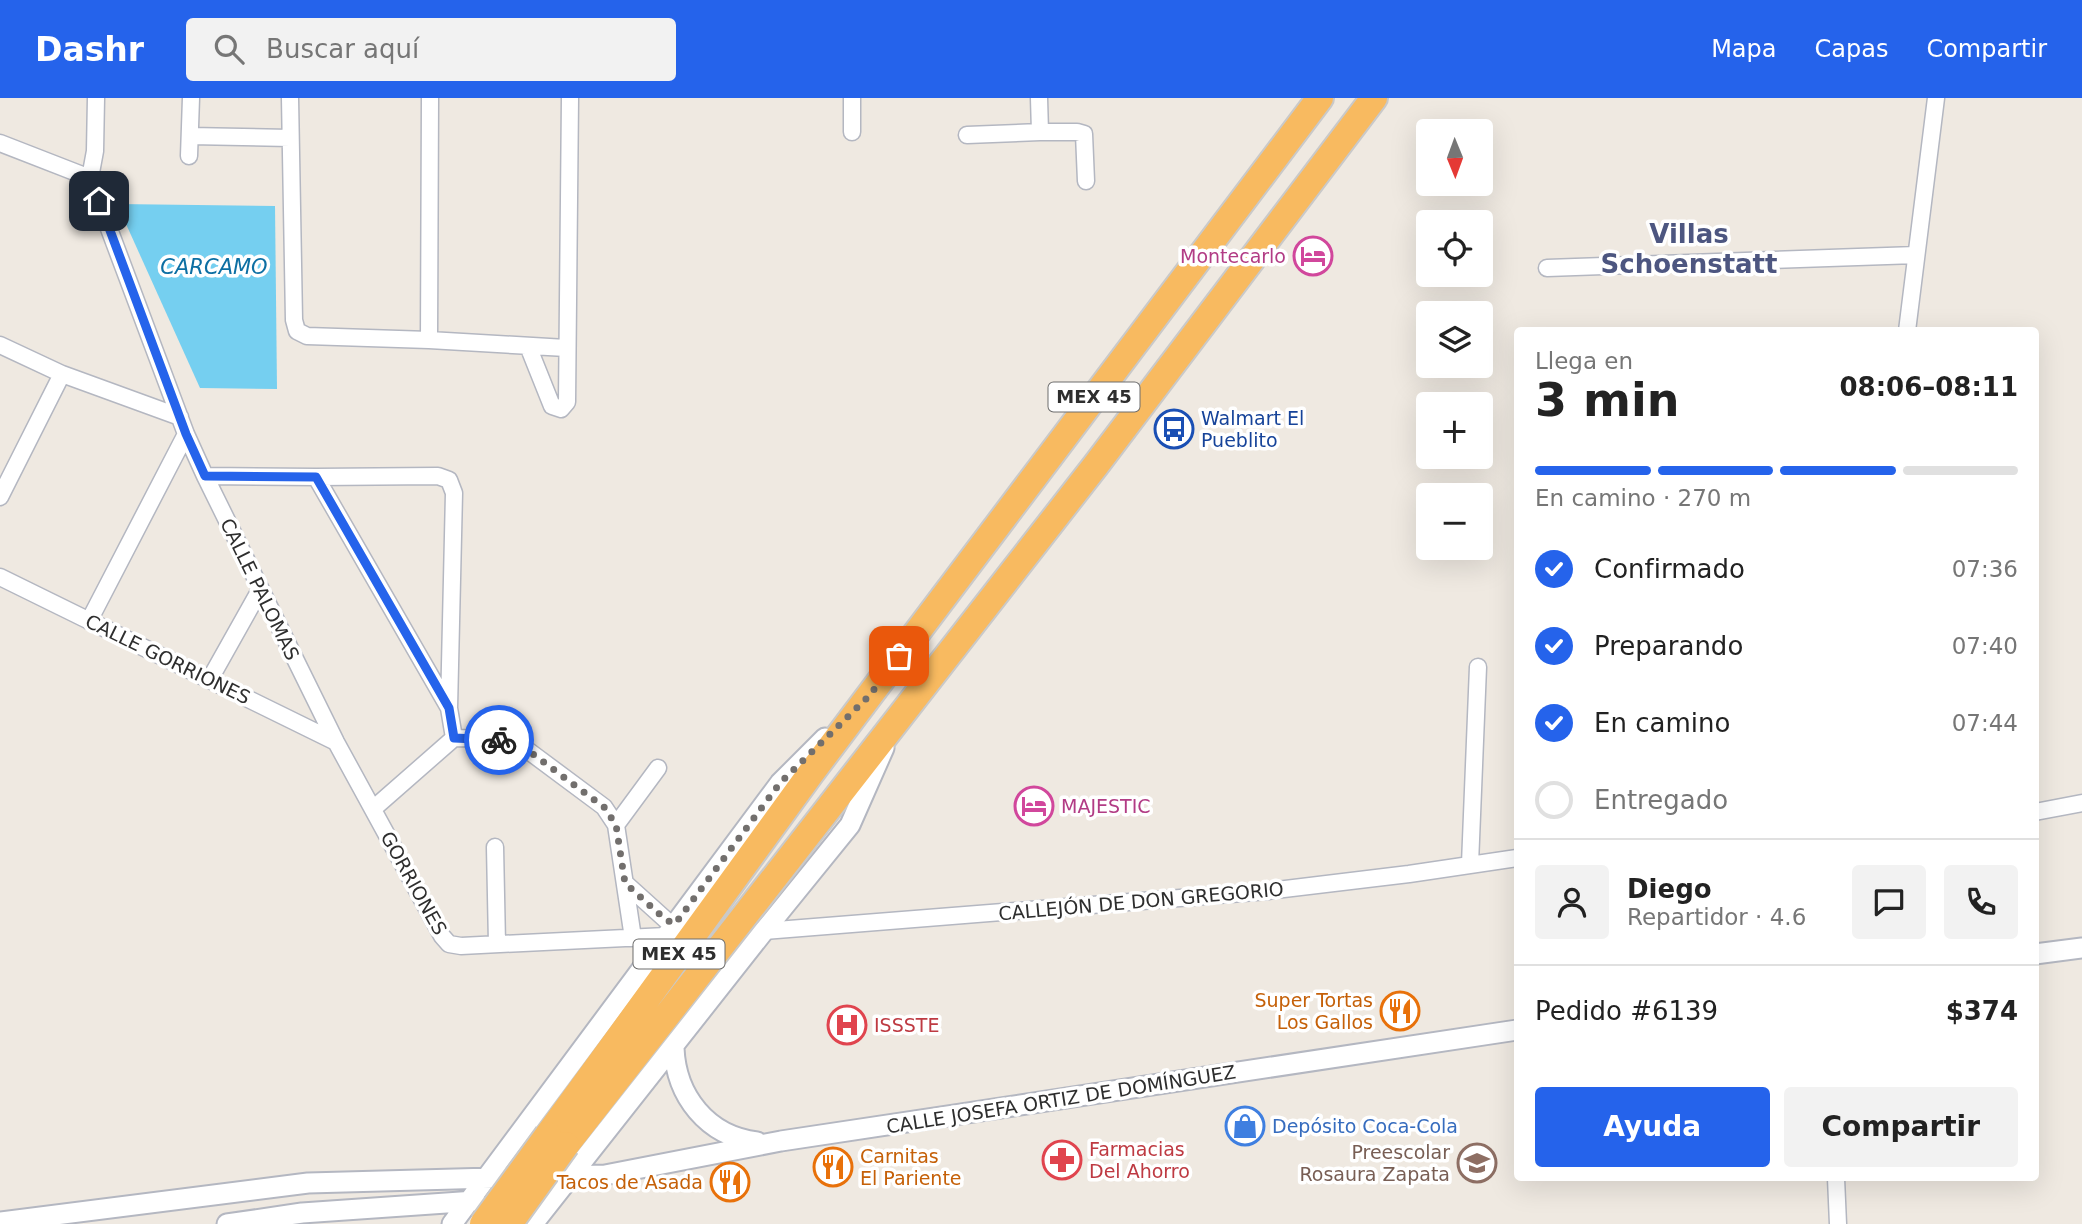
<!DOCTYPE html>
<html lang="es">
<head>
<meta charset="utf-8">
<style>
  :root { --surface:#fff; --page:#f2f2f2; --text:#222; --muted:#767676; --line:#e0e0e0; --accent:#2563eb }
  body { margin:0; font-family:"DejaVu Sans",sans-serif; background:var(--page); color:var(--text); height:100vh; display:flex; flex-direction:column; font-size:26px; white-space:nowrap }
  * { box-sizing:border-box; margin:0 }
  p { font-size:23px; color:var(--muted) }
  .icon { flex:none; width:38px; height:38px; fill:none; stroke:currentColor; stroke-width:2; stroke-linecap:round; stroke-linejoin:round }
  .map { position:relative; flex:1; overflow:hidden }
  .side { position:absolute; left:1514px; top:229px; width:525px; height:854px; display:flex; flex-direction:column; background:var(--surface); border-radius:7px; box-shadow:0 7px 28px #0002 }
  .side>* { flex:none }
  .needle { width:46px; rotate:179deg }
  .controls { position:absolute; left:1416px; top:21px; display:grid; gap:14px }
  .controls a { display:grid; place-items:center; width:77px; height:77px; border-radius:7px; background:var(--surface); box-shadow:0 7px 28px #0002; font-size:35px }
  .pin { position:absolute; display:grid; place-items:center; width:60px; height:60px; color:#fff; margin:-30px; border-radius:14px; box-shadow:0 4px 10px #0006 }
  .courier { position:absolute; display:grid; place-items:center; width:70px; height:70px; margin:-35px; border:5px solid #2563eb; border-radius:50%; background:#fff; color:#222; box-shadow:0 2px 9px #0007 }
  .head em { font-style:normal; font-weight:600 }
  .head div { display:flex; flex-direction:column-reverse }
  .head { display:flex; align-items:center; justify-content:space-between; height:119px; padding:0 21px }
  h1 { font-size:46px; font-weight:600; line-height:52px }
  .bar { display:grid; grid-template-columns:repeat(4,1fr); gap:10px 7px; align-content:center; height:84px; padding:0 21px }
  .bar i { height:9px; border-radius:5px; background:var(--line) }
  .bar .current { background:var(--accent) }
  .bar p { grid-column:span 4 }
  .line { display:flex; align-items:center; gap:18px; padding:0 21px; border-top:2px solid var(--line) }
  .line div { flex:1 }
  .round { display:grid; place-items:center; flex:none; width:74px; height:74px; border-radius:7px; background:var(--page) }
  ol { padding:0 21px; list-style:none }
  li { display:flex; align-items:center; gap:21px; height:77px }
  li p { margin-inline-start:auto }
  li .icon { padding:7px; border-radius:50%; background:var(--accent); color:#fff; stroke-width:4 }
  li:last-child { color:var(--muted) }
  li i { width:38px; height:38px; border:4px solid var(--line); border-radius:50% }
  .action { display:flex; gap:14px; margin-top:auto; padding:14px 21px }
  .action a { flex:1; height:80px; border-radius:7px; background:var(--accent); color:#fff; font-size:28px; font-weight:600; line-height:80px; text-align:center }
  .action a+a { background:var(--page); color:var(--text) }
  header { display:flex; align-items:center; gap:42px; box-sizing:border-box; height:98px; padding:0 35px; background:var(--accent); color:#fff }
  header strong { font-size:33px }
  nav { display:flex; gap:38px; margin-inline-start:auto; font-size:24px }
  .search { width:490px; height:63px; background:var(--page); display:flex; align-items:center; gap:18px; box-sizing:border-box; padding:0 24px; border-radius:7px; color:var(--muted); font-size:26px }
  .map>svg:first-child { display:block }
  .water { fill:#75cff0 }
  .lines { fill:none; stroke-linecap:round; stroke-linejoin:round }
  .minor-casing { stroke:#b4b7c1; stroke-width:19 }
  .tertiary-casing { stroke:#b4b7c1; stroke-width:23 }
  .trunk-casing { stroke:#c9c9c9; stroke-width:30 }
  .minor { stroke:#fff; stroke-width:16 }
  .tertiary { stroke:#fff; stroke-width:19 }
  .trunk { stroke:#f8ba60; stroke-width:26 }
  .trunk-bridge-casing { stroke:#c9c9c9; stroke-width:30; stroke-linecap:butt }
  .trunk-bridge { stroke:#f8ba60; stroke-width:26 }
  .done { stroke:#726f6d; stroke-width:7; stroke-dasharray:0 12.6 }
  .route { stroke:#2563eb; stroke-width:9 }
  .labels { text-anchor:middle; stroke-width:7; stroke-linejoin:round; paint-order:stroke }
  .shield { fill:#fff; stroke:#6d6d6d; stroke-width:2 }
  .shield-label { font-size:18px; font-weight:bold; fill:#2e2e2e }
  .hotel-label { font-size:19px; fill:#b23c85; stroke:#fff; text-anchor:end }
  .transit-label { font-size:19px; fill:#164399; stroke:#fff; text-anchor:start }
  .street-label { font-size:19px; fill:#2e2e2e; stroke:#fff }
  .food-label { font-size:19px; fill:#c56008; stroke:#fff; text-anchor:end }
  .health-label { font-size:19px; fill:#be3a42; stroke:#fff; text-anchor:start }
  .shop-label { font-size:19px; fill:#366cbe; stroke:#fff; text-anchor:start }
  .education-label { font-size:19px; fill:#785e54; stroke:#fff; text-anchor:end }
  .water-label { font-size:21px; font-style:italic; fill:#0d6fa3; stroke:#fff }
  .district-label { font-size:26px; font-weight:bold; fill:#4d5680; stroke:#fff }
</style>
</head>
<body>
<header>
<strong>Dashr</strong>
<div class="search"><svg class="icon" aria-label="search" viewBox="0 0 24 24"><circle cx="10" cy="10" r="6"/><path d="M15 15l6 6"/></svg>Buscar aquí</div>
<nav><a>Mapa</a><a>Capas</a><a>Compartir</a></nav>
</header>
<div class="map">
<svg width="2082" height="1126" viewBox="0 0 2082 1126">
  <rect width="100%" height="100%" fill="#efe9e1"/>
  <path class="water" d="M 117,106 L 275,108 L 277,291 L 200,290 Z"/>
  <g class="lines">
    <defs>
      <path id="minor" d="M 96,0 L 95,53 L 90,80 L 186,336 L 205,378 L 336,644 L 442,838 L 449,846 L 461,848 L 666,838
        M 290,0 L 294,222 L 297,233 L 307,238 L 429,242 L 566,250
        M 1039,0 L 1040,34
        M 852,34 L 852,0
        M 967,37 L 1040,34 L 1077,34 L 1084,36 L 1086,83
        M 190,38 L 290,40
        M 0,45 L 90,80
        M 189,58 L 191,0
        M 1547,170 L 1916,157
        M 1907,233 L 1936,0
        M 429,242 L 430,0
        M 0,247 L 62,276 L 180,319
        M 528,248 L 552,308 L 561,311 L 567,304 L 570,0
        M 205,378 L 316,379 L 438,378 L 449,382 L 454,395 L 449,610
        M 316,379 L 449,610 L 454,640
        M 0,399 L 62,276
        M 0,479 L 336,644
        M 89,523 L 186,336
        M 210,581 L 260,492
        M 373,711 L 454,640 L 495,641 L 526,651 L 604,709 L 616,727 L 633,840
        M 2035,714 L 2082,705
        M 616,727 L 658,670
        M 495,749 L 497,846
        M 1470,766 L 1478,569
        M 625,785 L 666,822 L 675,826
        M 764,833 L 1268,793 L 1409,776 L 1517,760
        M 1836,1080 L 1838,1126"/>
      <path id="tertiary" d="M 2035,856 L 2082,850
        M 674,950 C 676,998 707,1038 757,1044
        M 0,1124 L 308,1085 L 605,1077 L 781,1043 L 1517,932
        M 227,1126 L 302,1115 L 475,1103
        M 452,1126 L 780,685 L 825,640
        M 533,1126 L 764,833 L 850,727 L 884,650"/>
      <path id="trunk" d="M 548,1037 L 811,675 L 1320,0
        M 566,1047 L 1096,367 L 1374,0"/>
    </defs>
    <use href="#minor" class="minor-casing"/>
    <use href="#tertiary" class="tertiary-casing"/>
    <use href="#trunk" class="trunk-casing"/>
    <use href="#minor" class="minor"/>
    <use href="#tertiary" class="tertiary"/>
    <use href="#trunk" class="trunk"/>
    <defs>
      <path id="trunk-bridge" d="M 483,1126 L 548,1037
        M 509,1126 L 566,1047"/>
    </defs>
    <use href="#trunk-bridge" class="trunk-bridge-casing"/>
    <use href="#trunk-bridge" class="trunk-bridge"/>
  </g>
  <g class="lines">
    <path class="done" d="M 499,642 L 526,651 L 604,709 L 616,727 L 625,785 L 666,822 L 675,826 L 780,685 L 869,598 L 899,558"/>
    <path class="route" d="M 99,103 L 186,336 L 205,378 L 316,379 L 449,610 L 454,640 L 499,642"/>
  </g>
  <defs>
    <symbol id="hotel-ring" viewBox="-11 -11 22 22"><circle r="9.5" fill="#fff" stroke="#d1479c" stroke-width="1.5"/><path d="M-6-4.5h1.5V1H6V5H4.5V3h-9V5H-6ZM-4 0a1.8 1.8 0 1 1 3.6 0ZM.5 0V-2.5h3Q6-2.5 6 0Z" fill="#d1479c"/></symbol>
    <symbol id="bus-ring" viewBox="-11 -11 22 22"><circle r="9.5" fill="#fff" stroke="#1a4fb4" stroke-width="1.5"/><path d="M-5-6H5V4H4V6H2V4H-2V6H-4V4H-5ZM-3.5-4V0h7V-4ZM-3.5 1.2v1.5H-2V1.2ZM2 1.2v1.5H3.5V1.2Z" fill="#1a4fb4"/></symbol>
    <symbol id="restaurant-ring" viewBox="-11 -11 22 22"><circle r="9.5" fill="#fff" stroke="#e8710a" stroke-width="1.5"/><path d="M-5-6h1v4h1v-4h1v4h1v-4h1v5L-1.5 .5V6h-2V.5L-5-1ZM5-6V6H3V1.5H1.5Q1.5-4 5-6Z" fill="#e8710a"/></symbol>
    <symbol id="hospital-ring" viewBox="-11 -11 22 22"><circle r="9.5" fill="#fff" stroke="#e0444e" stroke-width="1.5"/><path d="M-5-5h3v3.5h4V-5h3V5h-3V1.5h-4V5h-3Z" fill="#e0444e"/></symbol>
    <symbol id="shop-ring" viewBox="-11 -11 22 22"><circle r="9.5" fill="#fff" stroke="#3f7fe0" stroke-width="1.5"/><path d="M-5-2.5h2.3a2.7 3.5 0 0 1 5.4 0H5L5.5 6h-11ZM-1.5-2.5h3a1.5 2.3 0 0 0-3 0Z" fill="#3f7fe0"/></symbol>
    <symbol id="pharmacy-ring" viewBox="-11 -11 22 22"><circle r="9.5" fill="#fff" stroke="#e0444e" stroke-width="1.5"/><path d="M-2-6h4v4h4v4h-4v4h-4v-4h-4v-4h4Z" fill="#e0444e"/></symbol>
    <symbol id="school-ring" viewBox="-11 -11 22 22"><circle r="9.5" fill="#fff" stroke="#8d6e63" stroke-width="1.5"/><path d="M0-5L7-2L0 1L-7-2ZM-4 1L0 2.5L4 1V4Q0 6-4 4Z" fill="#8d6e63"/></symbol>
  </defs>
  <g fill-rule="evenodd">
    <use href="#hotel-ring" x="1291" y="136" width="44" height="44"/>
    <use href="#bus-ring" x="1152" y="309" width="44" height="44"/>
    <use href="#hotel-ring" x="1012" y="686" width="44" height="44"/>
    <use href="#restaurant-ring" x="1378" y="891" width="44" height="44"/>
    <use href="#hospital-ring" x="825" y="905" width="44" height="44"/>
    <use href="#shop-ring" x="1223" y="1006" width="44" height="44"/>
    <use href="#pharmacy-ring" x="1040" y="1040" width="44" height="44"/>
    <use href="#school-ring" x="1455" y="1043" width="44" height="44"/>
    <use href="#restaurant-ring" x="811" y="1047" width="44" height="44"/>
    <use href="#restaurant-ring" x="708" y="1062" width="44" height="44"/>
  </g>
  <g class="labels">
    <g class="shield">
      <rect x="1048.5" y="284.5" width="91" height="29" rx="5"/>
      <rect x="633.5" y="841.5" width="91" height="29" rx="5"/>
    </g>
    <g class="shield-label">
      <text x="1094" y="305">MEX 45</text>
      <text x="679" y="862">MEX 45</text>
    </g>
    <g class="hotel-label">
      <text x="1286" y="165">Montecarlo</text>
      <text x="1061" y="715" text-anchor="start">MAJESTIC</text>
    </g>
    <g class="transit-label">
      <text x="1201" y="327">Walmart El<tspan x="1201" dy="22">Pueblito</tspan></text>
    </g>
    <g class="street-label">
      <text transform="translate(260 491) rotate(64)" y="7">CALLE PALOMAS</text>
      <text transform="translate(168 561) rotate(26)" y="7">CALLE GORRIONES</text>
      <text transform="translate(414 785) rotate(61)" y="7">GORRIONES</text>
      <text transform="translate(1141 803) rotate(-5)" y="7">CALLEJÓN DE DON GREGORIO</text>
      <text transform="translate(1061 1001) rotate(-9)" y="7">CALLE JOSEFA ORTIZ DE DOMÍNGUEZ</text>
    </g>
    <g class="food-label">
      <text x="1373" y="909">Super Tortas<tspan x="1373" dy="22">Los Gallos</tspan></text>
      <text x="860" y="1065" text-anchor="start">Carnitas<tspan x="860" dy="22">El Pariente</tspan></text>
      <text x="703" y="1091">Tacos de Asada</text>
    </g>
    <g class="health-label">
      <text x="874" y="934">ISSSTE</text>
      <text x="1089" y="1058">Farmacias<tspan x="1089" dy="22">Del Ahorro</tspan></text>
    </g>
    <g class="shop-label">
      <text x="1272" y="1035">Depósito Coca-Cola</text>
    </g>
    <g class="education-label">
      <text x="1450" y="1061">Preescolar<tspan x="1450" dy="22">Rosaura Zapata</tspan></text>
    </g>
    <g class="water-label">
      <text x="214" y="176">CARCAMO</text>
    </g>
    <g class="district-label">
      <text x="1689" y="145">Villas<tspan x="1689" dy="30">Schoenstatt</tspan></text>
    </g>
  </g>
</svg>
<div class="controls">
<a><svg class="needle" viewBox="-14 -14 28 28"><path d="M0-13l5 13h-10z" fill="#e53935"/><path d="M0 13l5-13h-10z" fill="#767676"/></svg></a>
<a><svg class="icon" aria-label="locate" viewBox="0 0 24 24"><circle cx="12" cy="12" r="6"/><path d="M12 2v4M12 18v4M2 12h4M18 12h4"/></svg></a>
<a><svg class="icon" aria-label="layers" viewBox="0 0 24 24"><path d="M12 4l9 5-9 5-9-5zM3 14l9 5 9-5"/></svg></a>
<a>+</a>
<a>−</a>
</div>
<div class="pin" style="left:899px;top:558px;background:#ea580c"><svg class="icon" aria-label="bag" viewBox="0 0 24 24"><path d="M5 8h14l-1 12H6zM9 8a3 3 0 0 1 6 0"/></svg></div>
<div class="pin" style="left:99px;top:103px;background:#1f2937"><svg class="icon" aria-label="home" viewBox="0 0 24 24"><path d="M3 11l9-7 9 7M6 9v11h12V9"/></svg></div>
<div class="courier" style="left:499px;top:642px"><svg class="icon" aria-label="bike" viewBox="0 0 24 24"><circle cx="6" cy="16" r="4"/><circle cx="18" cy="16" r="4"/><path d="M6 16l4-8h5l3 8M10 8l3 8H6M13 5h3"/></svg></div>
<section class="side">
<div class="head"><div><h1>3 min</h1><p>Llega en</p></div><em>08:06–08:11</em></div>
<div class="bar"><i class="current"></i><i class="current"></i><i class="current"></i><i></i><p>En camino · 270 m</p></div>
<ol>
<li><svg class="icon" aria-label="check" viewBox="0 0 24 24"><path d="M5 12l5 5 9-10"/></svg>Confirmado<p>07:36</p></li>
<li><svg class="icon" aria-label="check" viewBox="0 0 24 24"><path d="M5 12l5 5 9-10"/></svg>Preparando<p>07:40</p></li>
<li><svg class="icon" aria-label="check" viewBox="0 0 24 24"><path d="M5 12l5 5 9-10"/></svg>En camino<p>07:44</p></li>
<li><i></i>Entregado</li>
</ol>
<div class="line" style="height:126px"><a class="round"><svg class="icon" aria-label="person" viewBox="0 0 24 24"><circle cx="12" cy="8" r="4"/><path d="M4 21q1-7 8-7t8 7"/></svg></a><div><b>Diego</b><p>Repartidor · 4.6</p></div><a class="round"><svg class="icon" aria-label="chat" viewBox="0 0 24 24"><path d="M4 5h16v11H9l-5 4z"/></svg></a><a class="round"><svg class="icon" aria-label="phone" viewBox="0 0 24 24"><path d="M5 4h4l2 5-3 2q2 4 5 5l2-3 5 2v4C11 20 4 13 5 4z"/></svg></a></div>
<div class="line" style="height:91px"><div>Pedido #6139</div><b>$374</b></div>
<div class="action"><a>Ayuda</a><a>Compartir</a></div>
</section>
</div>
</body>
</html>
